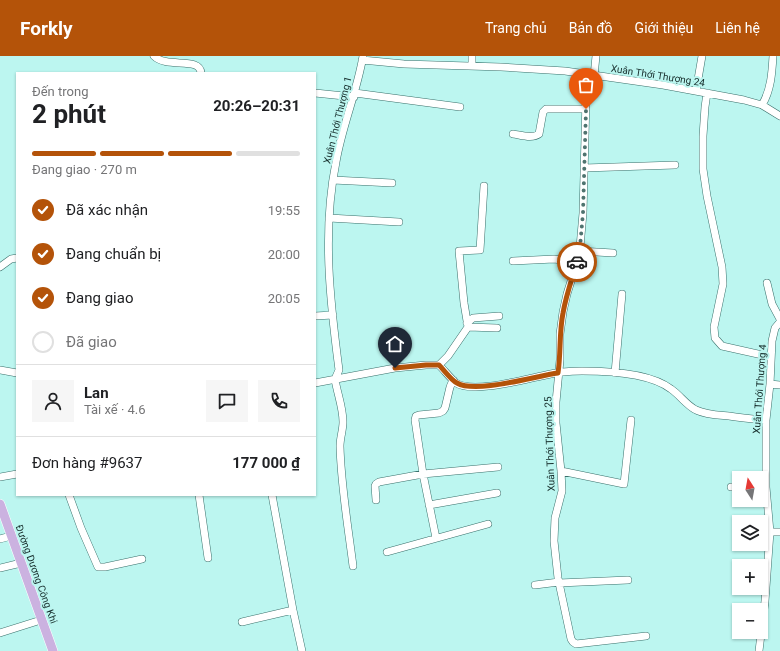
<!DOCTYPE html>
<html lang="vi">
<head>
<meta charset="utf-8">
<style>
  :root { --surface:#fff; --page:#f6f6f6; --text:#202124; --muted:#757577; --line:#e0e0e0; --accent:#b45309 }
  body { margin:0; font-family:Roboto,sans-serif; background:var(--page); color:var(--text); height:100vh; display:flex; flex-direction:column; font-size:15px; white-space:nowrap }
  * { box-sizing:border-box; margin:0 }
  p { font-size:13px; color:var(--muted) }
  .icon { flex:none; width:22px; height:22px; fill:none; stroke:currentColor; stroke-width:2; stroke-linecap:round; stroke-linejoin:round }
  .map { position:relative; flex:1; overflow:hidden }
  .details { position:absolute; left:16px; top:16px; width:300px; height:424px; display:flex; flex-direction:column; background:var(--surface); border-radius:0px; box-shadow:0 1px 3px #0004 }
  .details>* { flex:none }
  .needle { width:26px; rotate:349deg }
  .fabs { position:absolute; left:732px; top:415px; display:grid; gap:8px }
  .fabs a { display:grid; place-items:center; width:36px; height:36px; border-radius:0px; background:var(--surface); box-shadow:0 1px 3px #0004; font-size:20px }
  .pin { position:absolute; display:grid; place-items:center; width:34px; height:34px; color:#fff; margin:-41px -17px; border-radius:50% 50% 50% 0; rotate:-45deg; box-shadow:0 0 4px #0007 }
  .pin .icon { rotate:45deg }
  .courier { position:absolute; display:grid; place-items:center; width:40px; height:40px; margin:-20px; border:3px solid #b45309; border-radius:50%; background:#fff; color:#222; box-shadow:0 1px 5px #0007 }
  .summary em { font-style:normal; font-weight:700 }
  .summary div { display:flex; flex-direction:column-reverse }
  .summary { display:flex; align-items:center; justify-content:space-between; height:68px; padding:0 16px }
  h1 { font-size:26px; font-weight:700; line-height:30px }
  .bar { display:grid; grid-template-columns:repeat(4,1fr); gap:6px 4px; align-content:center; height:48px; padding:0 16px }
  .bar i { height:5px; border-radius:3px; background:var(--line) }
  .bar .selected { background:var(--accent) }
  .bar p { grid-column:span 4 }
  .line { display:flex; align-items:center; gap:10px; padding:0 16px; border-top:1px solid var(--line) }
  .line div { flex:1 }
  .round { display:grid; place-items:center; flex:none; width:42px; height:42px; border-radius:0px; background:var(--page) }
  ol { padding:0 16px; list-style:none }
  li { display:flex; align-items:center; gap:12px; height:44px }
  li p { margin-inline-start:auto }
  li .icon { padding:4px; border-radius:50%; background:var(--accent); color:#fff; stroke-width:4 }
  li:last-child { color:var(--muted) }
  li i { width:22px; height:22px; border:2px solid var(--line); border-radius:50% }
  header { display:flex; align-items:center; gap:24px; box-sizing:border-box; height:56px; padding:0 20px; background:var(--accent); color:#fff }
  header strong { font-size:19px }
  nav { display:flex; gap:22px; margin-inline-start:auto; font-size:14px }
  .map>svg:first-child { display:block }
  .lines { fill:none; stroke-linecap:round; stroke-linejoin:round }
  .minor-casing { stroke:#39706b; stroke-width:8 }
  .major-casing { stroke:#fff; stroke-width:10 }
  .minor { stroke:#fff; stroke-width:7 }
  .major { stroke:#cbb2e0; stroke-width:9 }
  .done { stroke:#4f736f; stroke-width:4; stroke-dasharray:0 7.2 }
  .route { stroke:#b45309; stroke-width:5 }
  .labels { text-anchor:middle; stroke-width:4; stroke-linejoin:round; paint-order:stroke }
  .street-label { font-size:10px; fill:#152c2a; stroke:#bcf6f0 }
</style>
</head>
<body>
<header>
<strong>Forkly</strong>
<nav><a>Trang chủ</a><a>Bản đồ</a><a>Giới thiệu</a><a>Liên hệ</a></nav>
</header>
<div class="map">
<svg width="780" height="595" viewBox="0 0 780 595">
  <rect width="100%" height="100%" fill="#bcf6f0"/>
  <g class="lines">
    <defs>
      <path id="minor" d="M 154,0 C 167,13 200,0 201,17
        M 362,4 L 404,8 L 501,11 L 565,15 L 663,29 L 744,44 L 762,49 L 780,60
        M 472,10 L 472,0
        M 591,19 L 586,43 L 583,157 L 580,191 L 577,206 L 567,238 L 563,256 L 560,278 L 560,304 L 556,346 L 556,367 L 561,415 L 562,435 L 555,462 L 554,485 L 558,522 L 571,583 L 573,586 L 576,588 L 646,580
        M 594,20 L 596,0
        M 696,35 L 702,0
        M 315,37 L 354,41
        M 355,37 L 460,51
        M 707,37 L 705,51 L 703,80 L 703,113 L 707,140 L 722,211 L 723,228 L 714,271 L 715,282 L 722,290 L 771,301
        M 762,49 C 771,34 772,17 773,0
        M 513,78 C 521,79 532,83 539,78 L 543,56 L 546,53 L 586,53
        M 584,112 L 675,109
        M 333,124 L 392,127
        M 329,162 L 399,166
        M 580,195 L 613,197
        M 513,205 L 554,203 L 577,206
        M 0,211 L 11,203 L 17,202
        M 767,227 L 772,248 L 780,263
        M 315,260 L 333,259
        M 467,267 L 473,262 L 499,260
        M 468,271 L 497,272
        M 439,309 L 448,300 L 468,271 L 464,247 L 459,195 L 480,194 L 484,130
        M 0,314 L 17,317
        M 615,317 L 622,238
        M 335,323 L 339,314 C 330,245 322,175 336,106 C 342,70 357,36 363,0
        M 335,323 C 337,337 343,351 343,366 C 343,374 340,382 340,390 C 341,430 348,470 353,510
        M 315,327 L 395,312 L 426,309 L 439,309 C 444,314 452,324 456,327 C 473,338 526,323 546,319 C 558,316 570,315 582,315 C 608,315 650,317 671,333 C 680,339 686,349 696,354 C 707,359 718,359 729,360 C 741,362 753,363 766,364
        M 770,328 L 780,329
        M 561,415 L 624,428 L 631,364
        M 0,421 L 17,418
        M 731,431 L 739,431
        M 69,439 L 81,472 L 98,511 L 105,511 L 142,503
        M 199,439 L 208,502
        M 272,439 L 293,554 L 302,595
        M 376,444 L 375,430 L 376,428 L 379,426 L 423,418 L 498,411
        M 429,449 L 497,437
        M 770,476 L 780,476
        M 436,482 L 423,418 L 415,364 L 416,360 L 419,359 L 439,357 L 443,355 L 445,352 L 450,331 L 453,324
        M 0,483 L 11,480
        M 387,496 L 488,468
        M 0,512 L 21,507
        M 559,527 L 628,524
        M 535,529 L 559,526
        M 242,566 L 293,554
        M 0,577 L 41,564
        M 759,595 L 765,545 L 770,476 L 766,431 L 766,364 L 770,328 L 772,285 L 775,272 L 780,266"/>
      <path id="major" d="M 0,448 L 53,595"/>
    </defs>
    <use href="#minor" class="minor-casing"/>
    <use href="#major" class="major-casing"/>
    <use href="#minor" class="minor"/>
    <use href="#major" class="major"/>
  </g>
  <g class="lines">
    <path class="done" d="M 577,206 L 580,191 L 583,157 L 586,53"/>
    <path class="route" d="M 395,312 L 426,309 L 439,309 C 444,314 451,324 457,327 C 476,338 535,320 558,317 C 561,297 559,277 563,257 C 566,239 572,223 577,206"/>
  </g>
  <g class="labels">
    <g class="street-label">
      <text transform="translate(658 19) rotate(9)" y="4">Xuân Thới Thượng 24</text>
      <text transform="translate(337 64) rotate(-76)" y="4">Xuân Thới Thượng 1</text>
      <text transform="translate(759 333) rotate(-86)" y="4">Xuân Thới Thượng 4</text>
      <text transform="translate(549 388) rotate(-92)" y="4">Xuân Thới Thượng 25</text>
      <text transform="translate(37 518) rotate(70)" y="4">Đường Dương Công Khi</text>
    </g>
  </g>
</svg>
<div class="fabs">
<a><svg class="needle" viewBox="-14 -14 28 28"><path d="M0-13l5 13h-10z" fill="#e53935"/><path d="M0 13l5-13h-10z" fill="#757577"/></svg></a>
<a><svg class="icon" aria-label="layers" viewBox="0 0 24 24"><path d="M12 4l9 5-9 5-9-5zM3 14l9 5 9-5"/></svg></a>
<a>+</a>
<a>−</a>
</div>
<div class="pin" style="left:586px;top:53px;background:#ea580c"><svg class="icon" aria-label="bag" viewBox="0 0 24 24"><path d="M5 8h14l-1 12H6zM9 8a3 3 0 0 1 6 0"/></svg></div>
<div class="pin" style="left:395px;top:312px;background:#1f2937"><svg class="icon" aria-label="home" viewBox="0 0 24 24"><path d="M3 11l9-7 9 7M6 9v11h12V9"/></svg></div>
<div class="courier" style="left:577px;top:206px"><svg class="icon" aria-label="car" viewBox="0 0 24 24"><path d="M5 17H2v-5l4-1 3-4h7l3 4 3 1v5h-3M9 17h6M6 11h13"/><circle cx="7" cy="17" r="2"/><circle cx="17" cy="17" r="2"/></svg></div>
<section class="details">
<div class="summary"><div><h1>2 phút</h1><p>Đến trong</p></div><em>20:26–20:31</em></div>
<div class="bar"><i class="selected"></i><i class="selected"></i><i class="selected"></i><i></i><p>Đang giao · 270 m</p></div>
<ol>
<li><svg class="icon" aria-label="check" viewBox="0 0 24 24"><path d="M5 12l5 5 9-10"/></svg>Đã xác nhận<p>19:55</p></li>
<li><svg class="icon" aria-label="check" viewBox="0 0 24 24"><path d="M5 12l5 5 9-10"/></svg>Đang chuẩn bị<p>20:00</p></li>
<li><svg class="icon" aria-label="check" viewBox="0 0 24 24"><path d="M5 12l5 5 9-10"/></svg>Đang giao<p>20:05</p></li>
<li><i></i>Đã giao</li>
</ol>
<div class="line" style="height:72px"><a class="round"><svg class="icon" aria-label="person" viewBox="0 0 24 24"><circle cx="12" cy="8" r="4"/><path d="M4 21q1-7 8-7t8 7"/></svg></a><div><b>Lan</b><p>Tài xế · 4.6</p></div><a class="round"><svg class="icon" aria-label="chat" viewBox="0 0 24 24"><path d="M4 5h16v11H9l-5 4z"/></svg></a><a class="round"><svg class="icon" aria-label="phone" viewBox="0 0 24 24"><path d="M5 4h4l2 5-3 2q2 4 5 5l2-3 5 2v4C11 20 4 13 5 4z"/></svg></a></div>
<div class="line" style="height:52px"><div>Đơn hàng #9637</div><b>177 000 ₫</b></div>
</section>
</div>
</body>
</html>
